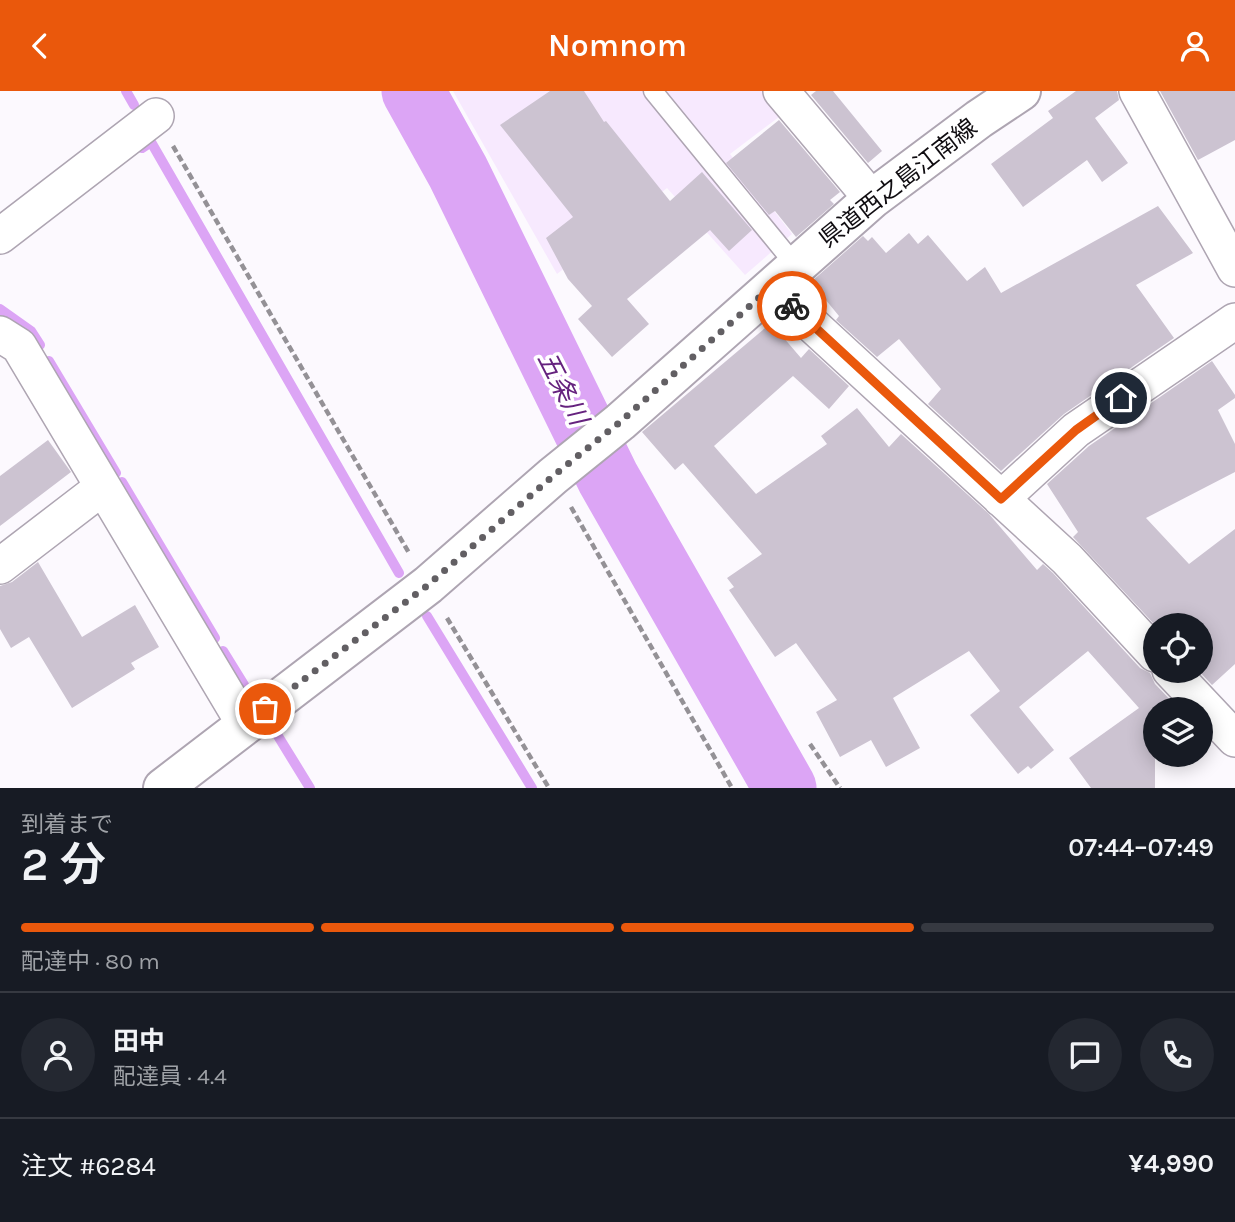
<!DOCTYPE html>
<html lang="ja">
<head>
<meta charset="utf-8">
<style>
  :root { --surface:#171b24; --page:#242831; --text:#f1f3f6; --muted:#9ea1a6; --line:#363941; --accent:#ea580c }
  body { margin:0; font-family:Karla,"Noto Sans JP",sans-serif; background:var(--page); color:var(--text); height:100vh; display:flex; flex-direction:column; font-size:26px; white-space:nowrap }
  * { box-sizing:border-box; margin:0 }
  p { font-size:23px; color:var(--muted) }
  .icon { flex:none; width:38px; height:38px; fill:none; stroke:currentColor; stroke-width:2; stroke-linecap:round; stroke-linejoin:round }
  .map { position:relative; height:697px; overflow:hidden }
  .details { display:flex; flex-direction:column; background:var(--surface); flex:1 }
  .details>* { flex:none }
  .buttons { position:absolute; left:1143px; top:522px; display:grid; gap:14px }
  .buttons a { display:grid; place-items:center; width:70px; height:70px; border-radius:50%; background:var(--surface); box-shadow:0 4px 18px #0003; font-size:35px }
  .pin { position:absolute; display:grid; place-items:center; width:60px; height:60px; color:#fff; margin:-30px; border:4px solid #fff; border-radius:50%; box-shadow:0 2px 7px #0007 }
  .courier { position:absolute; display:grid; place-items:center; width:70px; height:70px; margin:-35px; border:5px solid #ea580c; border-radius:50%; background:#fff; color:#222; box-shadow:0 2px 9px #0007 }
  .overview em { font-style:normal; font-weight:600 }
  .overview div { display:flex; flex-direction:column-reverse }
  .overview { display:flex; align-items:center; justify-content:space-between; height:119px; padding:0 21px }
  h1 { font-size:46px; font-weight:600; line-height:52px }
  .bar { display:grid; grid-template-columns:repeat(4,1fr); gap:10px 7px; align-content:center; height:84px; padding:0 21px }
  .bar i { height:9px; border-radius:5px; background:var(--line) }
  .bar .on { background:var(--accent) }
  .bar p { grid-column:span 4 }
  .line { display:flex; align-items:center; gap:18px; padding:0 21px; border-top:2px solid var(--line) }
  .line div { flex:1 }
  .round { display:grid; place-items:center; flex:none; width:74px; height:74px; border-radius:37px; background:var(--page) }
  header { display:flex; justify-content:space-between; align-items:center; height:91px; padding:0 21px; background:var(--accent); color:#fff; font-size:32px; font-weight:600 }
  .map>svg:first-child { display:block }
  .built { fill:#f7e9fe }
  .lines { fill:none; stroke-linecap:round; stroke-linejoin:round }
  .stream { stroke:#dca5f5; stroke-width:10 }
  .river { stroke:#dca5f5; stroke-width:63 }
  .building { fill:#ccc3d1 }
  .lane-casing { stroke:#aea5b2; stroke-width:21 }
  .street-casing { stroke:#aea5b2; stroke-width:38 }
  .secondary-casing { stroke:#aea5b2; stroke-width:42 }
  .path { stroke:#949196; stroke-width:4.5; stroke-dasharray:7 3.5; stroke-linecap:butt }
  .lane { stroke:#fff; stroke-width:18 }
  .street { stroke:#fff; stroke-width:35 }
  .secondary { stroke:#fff; stroke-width:38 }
  .done { stroke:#625f63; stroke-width:7; stroke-dasharray:0 12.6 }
  .route { stroke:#ea580c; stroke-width:9 }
  .labels { text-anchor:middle; stroke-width:7; stroke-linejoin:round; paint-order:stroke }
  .street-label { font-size:24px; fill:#0f0c10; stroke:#fff }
  .water-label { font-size:26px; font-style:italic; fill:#65227e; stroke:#fff }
</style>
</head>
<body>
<header><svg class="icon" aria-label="back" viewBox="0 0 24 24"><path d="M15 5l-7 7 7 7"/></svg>Nomnom<svg class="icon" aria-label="person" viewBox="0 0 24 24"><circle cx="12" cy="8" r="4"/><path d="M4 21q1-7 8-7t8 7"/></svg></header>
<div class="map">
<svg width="1235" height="697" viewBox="0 0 1235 697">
  <rect width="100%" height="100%" fill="#fcf9fe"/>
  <path class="built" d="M 453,0 L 763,0 L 783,23 L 730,63 L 792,143 L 745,184 L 667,97 L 557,183 Z"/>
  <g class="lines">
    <path class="stream" d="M 126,0 L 134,14
      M 142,57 L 151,51 L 399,482
      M 0,218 L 31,240 L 40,254
      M 49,270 L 116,382
      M 122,391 L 215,547
      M 427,525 L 532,697
      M 223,560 L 244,594
      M 278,645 L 310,697"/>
    <path class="river" d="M 413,0 L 458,81 L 608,387 L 785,697"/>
  </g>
  <path class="building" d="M 550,0 L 584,0 L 604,31 L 606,30 L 670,110 L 702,81 L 752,139 L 729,160 L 710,139 L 627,208 L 649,233 L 612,266 L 578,228 L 592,215 L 568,188 L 546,147 L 573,126 L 500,34 Z
    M 816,0 L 833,0 L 882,60 L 868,72 L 811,4 Z
    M 1076,0 L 1117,0 L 1119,9 L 1095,27 L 1128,72 L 1102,91 L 1087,69 L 1023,116 L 991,73 L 1053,27 L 1048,20 Z
    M 1160,0 L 1235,0 L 1235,49 L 1198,69 Z
    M 779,29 L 840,101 L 830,109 L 834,113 L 796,146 L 775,120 L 769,124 L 726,72 Z
    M 1158,115 L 1193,162 L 1136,194 L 1174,247 L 1064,323 L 1001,380 L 928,313 L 941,298 L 899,248 L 877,266 L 836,229 L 839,225 L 811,191 L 863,145 L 868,150 L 872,146 L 886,162 L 909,142 L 918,153 L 928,144 L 967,190 L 985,176 L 1001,202 Z
    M 771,232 L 801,267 L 809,258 L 849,295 L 829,318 L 793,285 L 714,355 L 756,403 L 827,353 L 821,345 L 857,317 L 889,356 L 901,343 L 989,423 L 1037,479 L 1043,473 L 1053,482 L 1140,577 L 1150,582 L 1155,593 L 1179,618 L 1155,618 L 1155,697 L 1091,697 L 1069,667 L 1139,617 L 1088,560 L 1019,616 L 1054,659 L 1031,678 L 1028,675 L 1018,683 L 970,624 L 1000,600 L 969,560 L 893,607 L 920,657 L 886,676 L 871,649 L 840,666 L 816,621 L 837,609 L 796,552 L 775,566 L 729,499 L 734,496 L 727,487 L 762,463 L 683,372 L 675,379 L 642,341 Z
    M 1212,270 L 1235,304 L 1235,307 L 1218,319 L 1235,353 L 1235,381 L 1146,427 L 1189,473 L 1235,438 L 1235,573 L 1212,594 L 1198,579 L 1200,579 L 1200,534 L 1155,534 L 1073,446 L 1078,441 L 1047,393 L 1089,355 Z
    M 48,349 L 71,381 L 0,435 L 0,385 Z
    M 38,471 L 82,546 L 135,514 L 159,556 L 131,572 L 135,578 L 72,617 L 29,546 L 11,557 L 0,538 L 0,495 L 12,491 Z"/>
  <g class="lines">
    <defs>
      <path id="lane" d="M 653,0 L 796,175"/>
      <path id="street" d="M 781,0 L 872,108
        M 1137,0 L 1235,178
        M 0,145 L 156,25
        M 771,196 L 1067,468 L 1155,563
        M 0,243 L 19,255 L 245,634
        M 1001,408 L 1076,339 L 1235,230
        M 0,475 L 103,396
        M 1170,579 L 1235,648"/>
      <path id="secondary" d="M 163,697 L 428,494 L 553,385 L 620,331 L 872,108 L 979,28 L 1021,0"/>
    </defs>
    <use href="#lane" class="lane-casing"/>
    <use href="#street" class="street-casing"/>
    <use href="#secondary" class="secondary-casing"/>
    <path class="path" d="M 173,55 L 409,462
      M 571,416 L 732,697
      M 447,527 L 549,697
      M 810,653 L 840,697"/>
    <use href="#lane" class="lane"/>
    <use href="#street" class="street"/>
    <use href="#secondary" class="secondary"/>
  </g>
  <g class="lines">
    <path class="done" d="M 265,618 L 428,494 L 553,385 L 620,331 L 771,196 L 792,215"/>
    <path class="route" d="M 792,215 L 1001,408 L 1076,339 L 1121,307"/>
  </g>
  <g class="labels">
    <g class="street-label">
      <text transform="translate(898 92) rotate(-38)" y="8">県道西之島江南線</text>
    </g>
    <g class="water-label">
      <text transform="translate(563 297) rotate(63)" y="9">五条川</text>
    </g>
  </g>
</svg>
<div class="buttons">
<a><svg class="icon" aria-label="locate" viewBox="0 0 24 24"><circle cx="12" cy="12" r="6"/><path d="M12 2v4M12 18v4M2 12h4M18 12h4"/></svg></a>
<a><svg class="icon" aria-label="layers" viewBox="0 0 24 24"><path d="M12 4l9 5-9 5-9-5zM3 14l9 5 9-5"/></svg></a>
</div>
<div class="pin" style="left:265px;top:618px;background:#ea580c"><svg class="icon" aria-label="bag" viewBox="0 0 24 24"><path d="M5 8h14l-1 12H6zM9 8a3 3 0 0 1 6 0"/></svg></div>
<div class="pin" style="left:1121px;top:307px;background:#1f2937"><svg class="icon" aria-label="home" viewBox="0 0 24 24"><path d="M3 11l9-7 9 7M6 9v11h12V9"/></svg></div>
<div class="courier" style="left:792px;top:215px"><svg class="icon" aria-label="bike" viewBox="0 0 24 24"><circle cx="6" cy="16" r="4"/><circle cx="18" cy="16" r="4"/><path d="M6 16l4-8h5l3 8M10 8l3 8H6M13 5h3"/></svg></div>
</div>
<section class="details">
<div class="overview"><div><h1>2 分</h1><p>到着まで</p></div><em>07:44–07:49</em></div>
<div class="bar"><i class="on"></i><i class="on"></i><i class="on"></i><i></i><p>配達中 · 80 m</p></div>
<div class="line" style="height:126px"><a class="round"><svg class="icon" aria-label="person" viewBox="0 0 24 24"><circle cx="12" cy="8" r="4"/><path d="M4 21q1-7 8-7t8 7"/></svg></a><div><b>田中</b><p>配達員 · 4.4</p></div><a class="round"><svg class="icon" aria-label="chat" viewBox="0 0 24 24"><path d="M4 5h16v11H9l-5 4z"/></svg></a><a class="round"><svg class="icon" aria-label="phone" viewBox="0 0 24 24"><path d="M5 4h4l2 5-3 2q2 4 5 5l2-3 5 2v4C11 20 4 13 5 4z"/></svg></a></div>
<div class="line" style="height:91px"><div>注文 #6284</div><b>¥4,990</b></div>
</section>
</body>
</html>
